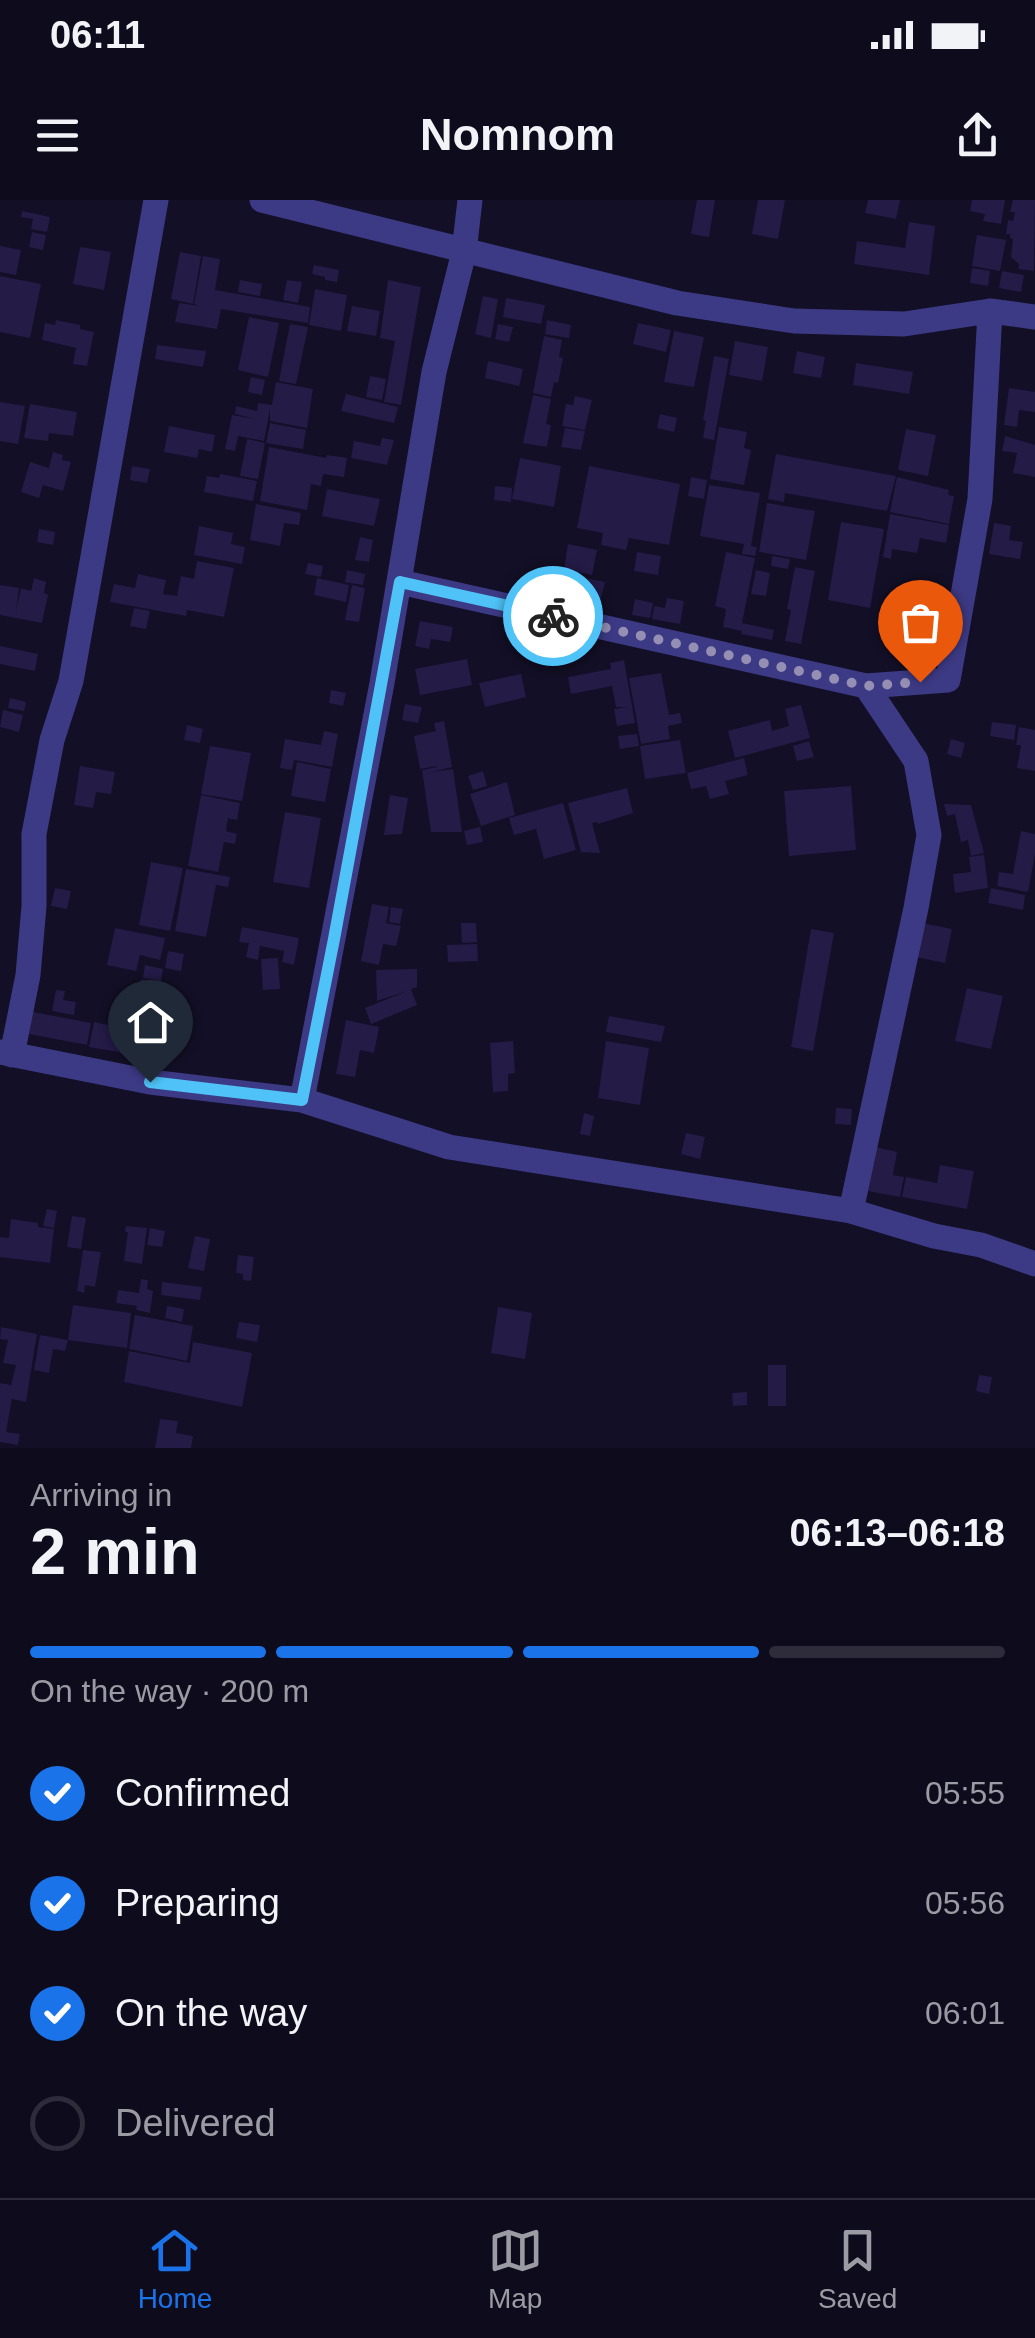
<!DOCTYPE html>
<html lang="en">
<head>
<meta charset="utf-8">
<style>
  :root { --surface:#0e0b1c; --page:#1c1929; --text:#f1f3f6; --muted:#9b9ba3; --line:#2e2b3b; --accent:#1a73e8 }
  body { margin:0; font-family:Helvetica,sans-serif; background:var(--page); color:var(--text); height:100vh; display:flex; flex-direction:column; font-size:38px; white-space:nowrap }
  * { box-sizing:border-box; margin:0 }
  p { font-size:32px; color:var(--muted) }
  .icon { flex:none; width:55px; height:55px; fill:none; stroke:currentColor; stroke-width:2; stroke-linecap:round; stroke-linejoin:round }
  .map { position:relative; height:1248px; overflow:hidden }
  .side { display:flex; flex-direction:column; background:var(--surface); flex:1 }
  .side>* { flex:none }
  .pin { position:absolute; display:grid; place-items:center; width:85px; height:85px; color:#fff; margin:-102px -42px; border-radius:50% 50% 50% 0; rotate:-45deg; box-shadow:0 0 10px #0007 }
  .pin .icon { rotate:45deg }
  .courier { position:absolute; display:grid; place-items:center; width:100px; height:100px; margin:-50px; border:8px solid #4fc3f7; border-radius:50%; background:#fff; color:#222; box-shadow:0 2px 12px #0007 }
  .headline em { font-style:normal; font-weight:700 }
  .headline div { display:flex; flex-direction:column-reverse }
  .headline { display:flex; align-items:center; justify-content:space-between; height:170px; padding:0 30px }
  h1 { font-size:65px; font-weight:700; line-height:75px }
  .bar { display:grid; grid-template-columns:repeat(4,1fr); gap:15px 10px; align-content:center; height:120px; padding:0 30px }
  .bar i { height:12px; border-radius:8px; background:var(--line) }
  .bar .selected { background:var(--accent) }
  .bar p { grid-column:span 4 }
  ol { padding:0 30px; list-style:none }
  li { display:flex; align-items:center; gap:30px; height:110px }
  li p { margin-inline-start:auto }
  li .icon { padding:10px; border-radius:50%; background:var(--accent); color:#fff; stroke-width:4 }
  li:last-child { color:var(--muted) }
  li i { width:55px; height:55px; border:5px solid var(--line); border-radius:50% }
  .status { display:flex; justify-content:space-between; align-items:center; height:70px; padding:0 50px; background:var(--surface); direction:ltr }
  .status svg { height:28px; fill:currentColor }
  header { display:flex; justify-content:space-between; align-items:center; height:130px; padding:0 30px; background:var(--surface); font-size:45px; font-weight:700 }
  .dock { display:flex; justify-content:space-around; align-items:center; height:140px; border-top:2px solid var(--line); background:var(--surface); font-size:28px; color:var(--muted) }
  .dock a { display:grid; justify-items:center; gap:5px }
  .dock .selected { color:var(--accent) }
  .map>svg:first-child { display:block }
  .building { fill:#241b47 }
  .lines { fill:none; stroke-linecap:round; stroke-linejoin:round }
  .street { stroke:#3d3a85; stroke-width:25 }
  .done { stroke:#948fb3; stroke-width:10; stroke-dasharray:0 18 }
  .route { stroke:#4fc3f7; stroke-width:12 }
</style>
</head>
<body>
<div class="status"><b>06:11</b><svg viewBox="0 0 49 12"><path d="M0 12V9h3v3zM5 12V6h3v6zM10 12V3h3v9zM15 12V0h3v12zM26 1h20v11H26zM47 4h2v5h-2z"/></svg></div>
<header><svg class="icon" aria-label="menu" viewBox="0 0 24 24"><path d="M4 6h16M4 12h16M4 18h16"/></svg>Nomnom<svg class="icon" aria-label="share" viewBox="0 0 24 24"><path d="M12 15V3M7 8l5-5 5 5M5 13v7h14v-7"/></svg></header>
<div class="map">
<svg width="1035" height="1248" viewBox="0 0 1035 1248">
  <rect width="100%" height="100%" fill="#130f26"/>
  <path class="building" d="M 697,0 L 715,0 L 709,37 L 691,34 Z
    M 758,0 L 785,0 L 778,39 L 752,34 Z
    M 868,0 L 900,0 L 896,19 L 865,13 Z
    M 972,0 L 1005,0 L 1001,24 L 983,21 L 985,14 L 970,11 Z
    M 1013,0 L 1035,0 L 1034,71 L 1018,69 L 1019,64 L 1011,57 L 1013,39 L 1010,38 L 1010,34 L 1006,34 L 1008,20 L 1013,21 L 1015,12 L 1010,12 Z
    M 22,11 L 50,17 L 47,32 L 31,29 L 33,19 L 21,17 Z
    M 909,22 L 935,26 L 929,75 L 854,64 L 857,41 L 905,48 Z
    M 32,32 L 46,35 L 43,50 L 29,47 Z
    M 977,35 L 1006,40 L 1000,71 L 972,66 Z
    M 0,46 L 21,50 L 16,75 L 0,72 Z
    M 80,47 L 111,52 L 104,90 L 73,84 Z
    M 180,52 L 201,56 L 193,104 L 171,99 Z
    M 203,56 L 220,59 L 215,90 L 310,107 L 308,123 L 221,109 L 217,129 L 175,122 L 179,103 L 200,106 L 194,104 Z
    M 314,65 L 339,70 L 337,82 L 325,80 L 325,77 L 312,74 Z
    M 972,68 L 990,71 L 988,86 L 970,83 Z
    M 1002,71 L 1024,75 L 1021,92 L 999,88 Z
    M 0,76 L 41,84 L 30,138 L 0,132 Z
    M 240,80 L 262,84 L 260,96 L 238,92 Z
    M 287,80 L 302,82 L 298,103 L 283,100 Z
    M 388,80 L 421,87 L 401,205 L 384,202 L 395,141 L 380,138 Z
    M 315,89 L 347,95 L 341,131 L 309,125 Z
    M 483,96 L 498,99 L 491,138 L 475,134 Z
    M 506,98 L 545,105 L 541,124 L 503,117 Z
    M 352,106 L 380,111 L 376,136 L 347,131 Z
    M 249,117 L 279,123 L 268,177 L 238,170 Z
    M 56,120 L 80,125 L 80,129 L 94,132 L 87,166 L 73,164 L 76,148 L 42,140 L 45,123 L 55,125 Z
    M 547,120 L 571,125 L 569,138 L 545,134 Z
    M 638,123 L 671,130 L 666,152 L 633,144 Z
    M 290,124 L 308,127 L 296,184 L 279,181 Z
    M 498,124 L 513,127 L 509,142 L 495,139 Z
    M 674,131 L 704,137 L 694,187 L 664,182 Z
    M 544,136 L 562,140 L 559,157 L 563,158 L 558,183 L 554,182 L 551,197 L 533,193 Z
    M 735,141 L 768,147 L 762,181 L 729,175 Z
    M 157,145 L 206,151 L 203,167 L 155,159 Z
    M 797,151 L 825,157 L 821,178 L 793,173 Z
    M 714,156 L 729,159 L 714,240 L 703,238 L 706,221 L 703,220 Z
    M 488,161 L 523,169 L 519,186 L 485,178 Z
    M 856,163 L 913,172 L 909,194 L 853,185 Z
    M 370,176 L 386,179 L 382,200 L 366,197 Z
    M 251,177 L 265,180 L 262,195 L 248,192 Z
    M 276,182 L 313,189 L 307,228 L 270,221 L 270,209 L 264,241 L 238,236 L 235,251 L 225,249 L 232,215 L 255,219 L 235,214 L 236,206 L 257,211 L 258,203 L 272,205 Z
    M 1009,188 L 1035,192 L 1035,212 L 1019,210 L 1017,227 L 1004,225 Z
    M 346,194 L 398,207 L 394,223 L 341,211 Z
    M 533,195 L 551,199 L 546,224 L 551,225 L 547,247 L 523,243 Z
    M 575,196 L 592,200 L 585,230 L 562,226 L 566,204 L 573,205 Z
    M 0,202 L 25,206 L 18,244 L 0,241 Z
    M 30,204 L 77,212 L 73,236 L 49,233 L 48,241 L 24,238 Z
    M 660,214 L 677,218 L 674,232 L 657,228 Z
    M 270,223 L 306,230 L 303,249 L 266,243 Z
    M 169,226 L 215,235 L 212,252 L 199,249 L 197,258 L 164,252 Z
    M 719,227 L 747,232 L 744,248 L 751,250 L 744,285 L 710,279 Z
    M 565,228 L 585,231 L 581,250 L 561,247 Z
    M 906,229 L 936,235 L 928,276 L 898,270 Z
    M 1005,236 L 1035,245 L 1035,277 L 1013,273 L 1017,253 L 1002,251 Z
    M 382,238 L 394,240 L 387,265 L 351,258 L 354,241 L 380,246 Z
    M 247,239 L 265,243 L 258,279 L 240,276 Z
    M 269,247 L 326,258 L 327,255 L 347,258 L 344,277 L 323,274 L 321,286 L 311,284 L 307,310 L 260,301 Z
    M 53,252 L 63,255 L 62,260 L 71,262 L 63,291 L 43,285 L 39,298 L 21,292 L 30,262 L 49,268 Z
    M 776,254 L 896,276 L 887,311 L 785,293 L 784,302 L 768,299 Z
    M 520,258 L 561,266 L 554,307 L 512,299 Z
    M 132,266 L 150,269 L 147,283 L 130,280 Z
    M 589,266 L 680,284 L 669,345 L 629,338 L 626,350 L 601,345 L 603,333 L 577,328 Z
    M 220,274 L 257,281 L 253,301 L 204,292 L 207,276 L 219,278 Z
    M 691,277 L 707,280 L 704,299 L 688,296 Z
    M 897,277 L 949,290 L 948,295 L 954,296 L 949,324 L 890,312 Z
    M 709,285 L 760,293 L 751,346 L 757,347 L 755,356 L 742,354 L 744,344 L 700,336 Z
    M 495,286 L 512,288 L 511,302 L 494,300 Z
    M 327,289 L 380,299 L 374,326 L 322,316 Z
    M 767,303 L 815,311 L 806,360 L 759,352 Z
    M 256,304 L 301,313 L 299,325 L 284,323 L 280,346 L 250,340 Z
    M 890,314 L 949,325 L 946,343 L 920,338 L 917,353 L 892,349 L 891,359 L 883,357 Z
    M 841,322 L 884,329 L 870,408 L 828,400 Z
    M 994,323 L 1011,326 L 1009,340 L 1023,342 L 1020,359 L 989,354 Z
    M 199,326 L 233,333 L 231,344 L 245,347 L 242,364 L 194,355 Z
    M 39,329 L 55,332 L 53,345 L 37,342 Z
    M 360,337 L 373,340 L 369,362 L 355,360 Z
    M 568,344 L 597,350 L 592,375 L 564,369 Z
    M 637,352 L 661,356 L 658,375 L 634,371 Z
    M 726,352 L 755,358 L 742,423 L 774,430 L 772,440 L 741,434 L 742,431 L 723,427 L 726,409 L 715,406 Z
    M 772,356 L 790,359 L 788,369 L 771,366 Z
    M 197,361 L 234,368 L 224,417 L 187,410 L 186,416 L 110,402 L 114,384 L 135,388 L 138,374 L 166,380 L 163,394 L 177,396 L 181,376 L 194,379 Z
    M 308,363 L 323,366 L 321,377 L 305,374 Z
    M 795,367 L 815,371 L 801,444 L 785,441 L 791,410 L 787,409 Z
    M 347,370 L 365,374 L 363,385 L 345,382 Z
    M 756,370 L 770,373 L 766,396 L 751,394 Z
    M 570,375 L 605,382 L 601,399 L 567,393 Z
    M 34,378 L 46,382 L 44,393 L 48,395 L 42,423 L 0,415 L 0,385 L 19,388 L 16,411 L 21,388 L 31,391 Z
    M 317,378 L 349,385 L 346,402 L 314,395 Z
    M 352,385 L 365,388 L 359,422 L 345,420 Z
    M 667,398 L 684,401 L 680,424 L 652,419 L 654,406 L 665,408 Z
    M 635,399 L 653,403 L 650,418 L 632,415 Z
    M 134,408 L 150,411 L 146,429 L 130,426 Z
    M 420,421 L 453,427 L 450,442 L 431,439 L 429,449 L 415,446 Z
    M 0,446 L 38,454 L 35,471 L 0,464 Z
    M 911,448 L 925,450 L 922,468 L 908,465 Z
    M 467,459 L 472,485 L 420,495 L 415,469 Z
    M 624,460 L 635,523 L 617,526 L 614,509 L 627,507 L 616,507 L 612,486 L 571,494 L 568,477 L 611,469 L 610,463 Z
    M 661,473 L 669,515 L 680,513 L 682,523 L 668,526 L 670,539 L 641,544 L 629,478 Z
    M 521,474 L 526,497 L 485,507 L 479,483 Z
    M 331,490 L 346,493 L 343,506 L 329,503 Z
    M 10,498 L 26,502 L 24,511 L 8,508 Z
    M 405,504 L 422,507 L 418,523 L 402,520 Z
    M 801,505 L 810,538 L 735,558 L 728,531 L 770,520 L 772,531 L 789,526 L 785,509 Z
    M 3,510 L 23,515 L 19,532 L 0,527 Z
    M 444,521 L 452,567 L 432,572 L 453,569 L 462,632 L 431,632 L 422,570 L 437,567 L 436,566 L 420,569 L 414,536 L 436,531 L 434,523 Z
    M 992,522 L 1016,525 L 1014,540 L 990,536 Z
    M 187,525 L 203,529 L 200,543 L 184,540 Z
    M 1019,527 L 1035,530 L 1035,571 L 1017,568 L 1021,545 L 1016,545 Z
    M 324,531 L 338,534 L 332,567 L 294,560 L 292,570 L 280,568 L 285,539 L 321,545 Z
    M 637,534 L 639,546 L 620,549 L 618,536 Z
    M 951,539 L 965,543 L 961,558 L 947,554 Z
    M 680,540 L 686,573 L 645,579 L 640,546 Z
    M 809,541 L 814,557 L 797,561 L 793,546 Z
    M 210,546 L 251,553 L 242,601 L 201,594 Z
    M 744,558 L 748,575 L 725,581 L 729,594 L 710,599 L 706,586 L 691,589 L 687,573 Z
    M 297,562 L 331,569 L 325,602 L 291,596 Z
    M 80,566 L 115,572 L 111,594 L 96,592 L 93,608 L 74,605 Z
    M 483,571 L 487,586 L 473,590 L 468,576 Z
    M 507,582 L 515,615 L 481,626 L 470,594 Z
    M 851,586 L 856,650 L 789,656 L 784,591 Z
    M 627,588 L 633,613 L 598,624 L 597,622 L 592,623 L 600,653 L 581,652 L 568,603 Z
    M 201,595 L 240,603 L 237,620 L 228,618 L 226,631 L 237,634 L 235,644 L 224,642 L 218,672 L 188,666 Z
    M 390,595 L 408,598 L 402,634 L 384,635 Z
    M 563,603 L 576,650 L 544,659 L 536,629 L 514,635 L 509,618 Z
    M 944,604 L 971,605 L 984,653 L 971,656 L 968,640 L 961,642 L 955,614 L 947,616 Z
    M 285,612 L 321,618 L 309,688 L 273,682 Z
    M 480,627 L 483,642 L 467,645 L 464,631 Z
    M 1021,631 L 1035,634 L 1035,654 L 1028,692 L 997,686 L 999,672 L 1013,674 Z
    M 984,655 L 988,688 L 955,693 L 953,674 L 971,672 L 969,657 Z
    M 151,662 L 183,668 L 170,731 L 139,725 Z
    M 186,669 L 230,677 L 228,687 L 216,685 L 206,737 L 175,731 Z
    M 55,688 L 71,691 L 67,709 L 51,706 Z
    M 991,688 L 1025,695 L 1023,710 L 988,703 Z
    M 372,704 L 389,707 L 386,723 L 401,726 L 396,746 L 383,744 L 379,765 L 361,761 Z
    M 391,707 L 403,709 L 400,724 L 389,722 Z
    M 917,722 L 952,729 L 945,763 L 911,756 Z
    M 461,723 L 476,723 L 477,742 L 462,743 Z
    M 242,727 L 299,738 L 294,765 L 282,762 L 284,751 L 260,746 L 258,760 L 246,757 L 249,743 L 239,742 Z
    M 115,728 L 165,738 L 160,760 L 140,755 L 136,771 L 107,765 Z
    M 811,729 L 834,733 L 813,851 L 791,847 Z
    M 477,744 L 478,761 L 448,762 L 447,745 Z
    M 168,751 L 184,754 L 181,771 L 165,768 Z
    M 278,758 L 280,789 L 263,790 L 261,759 Z
    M 145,765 L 163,769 L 161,781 L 143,778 Z
    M 417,769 L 417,787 L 411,789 L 417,805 L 371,824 L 365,808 L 407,791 L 377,801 L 376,770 Z
    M 141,779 L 161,783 L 148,857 L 89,847 L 94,822 L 131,830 Z
    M 967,788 L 1003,796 L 991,849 L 955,841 Z
    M 56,790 L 65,791 L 63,800 L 76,802 L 74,815 L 52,811 Z
    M 165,790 L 176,792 L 174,807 L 163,805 Z
    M 33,812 L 91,823 L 87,845 L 29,834 Z
    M 609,816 L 665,826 L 661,842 L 606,832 Z
    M 346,820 L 379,827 L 374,853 L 360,850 L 355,877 L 336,874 Z
    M 513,841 L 515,873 L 508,874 L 508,891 L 493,892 L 490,843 Z
    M 606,841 L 649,848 L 640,905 L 598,898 Z
    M 836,908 L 852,909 L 851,925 L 835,924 Z
    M 584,913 L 594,916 L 590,936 L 580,934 Z
    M 686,933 L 705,937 L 700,959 L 681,954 Z
    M 876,947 L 897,952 L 893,975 L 904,977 L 900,997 L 868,991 Z
    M 940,965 L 974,971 L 967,1009 L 902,997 L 906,977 L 937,983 Z
    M 47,1009 L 57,1011 L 54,1028 L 43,1026 Z
    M 72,1016 L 86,1018 L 81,1049 L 67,1047 Z
    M 11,1019 L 38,1023 L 38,1027 L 54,1029 L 50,1063 L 0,1057 L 0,1037 L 9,1038 Z
    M 126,1026 L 147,1028 L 142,1064 L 124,1061 L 128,1032 L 125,1032 Z
    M 150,1028 L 165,1031 L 162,1047 L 147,1045 Z
    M 195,1036 L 210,1039 L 204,1071 L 188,1068 Z
    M 83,1050 L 101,1052 L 95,1087 L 85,1085 L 84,1093 L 77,1091 Z
    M 238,1055 L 254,1057 L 251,1081 L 243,1080 L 243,1074 L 236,1073 Z
    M 141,1079 L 148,1080 L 147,1089 L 153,1091 L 150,1113 L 136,1110 L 137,1106 L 116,1103 L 118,1090 L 139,1093 Z
    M 162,1082 L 202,1087 L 200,1100 L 161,1095 Z
    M 73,1105 L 131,1113 L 127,1148 L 68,1140 Z
    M 167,1106 L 184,1109 L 182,1122 L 165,1118 Z
    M 498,1107 L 532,1113 L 525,1159 L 491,1153 Z
    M 135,1115 L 193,1126 L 187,1161 L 129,1149 Z
    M 239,1122 L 260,1125 L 257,1142 L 236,1138 Z
    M 1,1127 L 37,1134 L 26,1202 L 12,1199 L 6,1232 L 20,1234 L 18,1245 L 0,1242 L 0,1183 L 11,1185 L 16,1165 L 3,1163 L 8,1140 L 0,1139 Z
    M 40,1135 L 68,1140 L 65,1151 L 53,1149 L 49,1173 L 34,1170 Z
    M 193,1142 L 252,1153 L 242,1207 L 124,1182 L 129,1151 L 190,1163 Z
    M 768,1165 L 786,1165 L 786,1206 L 768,1206 Z
    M 979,1175 L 992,1177 L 989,1194 L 976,1191 Z
    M 747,1192 L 747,1205 L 733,1206 L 732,1193 Z
    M 160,1219 L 178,1221 L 176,1233 L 193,1236 L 191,1248 L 155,1248 Z"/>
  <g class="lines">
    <path class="street" d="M 262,0 L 677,103 L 794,121 L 904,124 L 990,111 L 1035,117
      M 400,382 L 866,486
      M 0,852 L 150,882 L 302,900 L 449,947 L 851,1011 L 934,1036 L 981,1045 L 1035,1064
      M 12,855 L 28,775 L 34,706 L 34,634 L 52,540 L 71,481 L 156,0
      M 302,900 L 382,483 L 434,172 L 464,52 L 470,0
      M 851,1011 L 916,708 L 929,635 L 916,561 L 866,486 L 948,480 L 980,299 L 990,111"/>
  </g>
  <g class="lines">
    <path class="done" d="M 553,416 L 866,486 L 920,482"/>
    <path class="route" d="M 150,882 L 302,900 L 334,739 L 400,382 L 553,416"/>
  </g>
</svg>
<div class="pin" style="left:920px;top:482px;background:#ea580c"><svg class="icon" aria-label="bag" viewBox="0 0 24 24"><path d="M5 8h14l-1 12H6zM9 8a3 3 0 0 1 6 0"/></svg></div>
<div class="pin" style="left:150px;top:882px;background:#1f2937"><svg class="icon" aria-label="home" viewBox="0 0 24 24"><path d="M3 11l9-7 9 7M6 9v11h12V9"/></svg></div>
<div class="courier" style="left:553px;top:416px"><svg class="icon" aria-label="bike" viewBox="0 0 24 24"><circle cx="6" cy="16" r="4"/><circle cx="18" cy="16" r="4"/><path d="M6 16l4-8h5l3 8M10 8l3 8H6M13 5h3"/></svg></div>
</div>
<section class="side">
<div class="headline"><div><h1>2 min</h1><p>Arriving in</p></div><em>06:13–06:18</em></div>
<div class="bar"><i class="selected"></i><i class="selected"></i><i class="selected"></i><i></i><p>On the way · 200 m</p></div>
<ol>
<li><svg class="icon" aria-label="check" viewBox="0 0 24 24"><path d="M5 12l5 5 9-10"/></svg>Confirmed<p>05:55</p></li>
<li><svg class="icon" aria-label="check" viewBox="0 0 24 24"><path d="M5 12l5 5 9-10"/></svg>Preparing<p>05:56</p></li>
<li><svg class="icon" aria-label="check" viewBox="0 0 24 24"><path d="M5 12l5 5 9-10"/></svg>On the way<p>06:01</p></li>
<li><i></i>Delivered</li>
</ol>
</section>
<nav class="dock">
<a class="selected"><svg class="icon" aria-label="home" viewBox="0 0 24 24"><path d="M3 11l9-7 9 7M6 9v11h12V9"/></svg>Home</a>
<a><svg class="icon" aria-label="map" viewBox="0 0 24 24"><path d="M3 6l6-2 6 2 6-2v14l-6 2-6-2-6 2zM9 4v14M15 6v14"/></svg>Map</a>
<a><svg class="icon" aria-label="saved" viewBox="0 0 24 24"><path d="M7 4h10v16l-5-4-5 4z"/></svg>Saved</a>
</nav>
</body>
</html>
